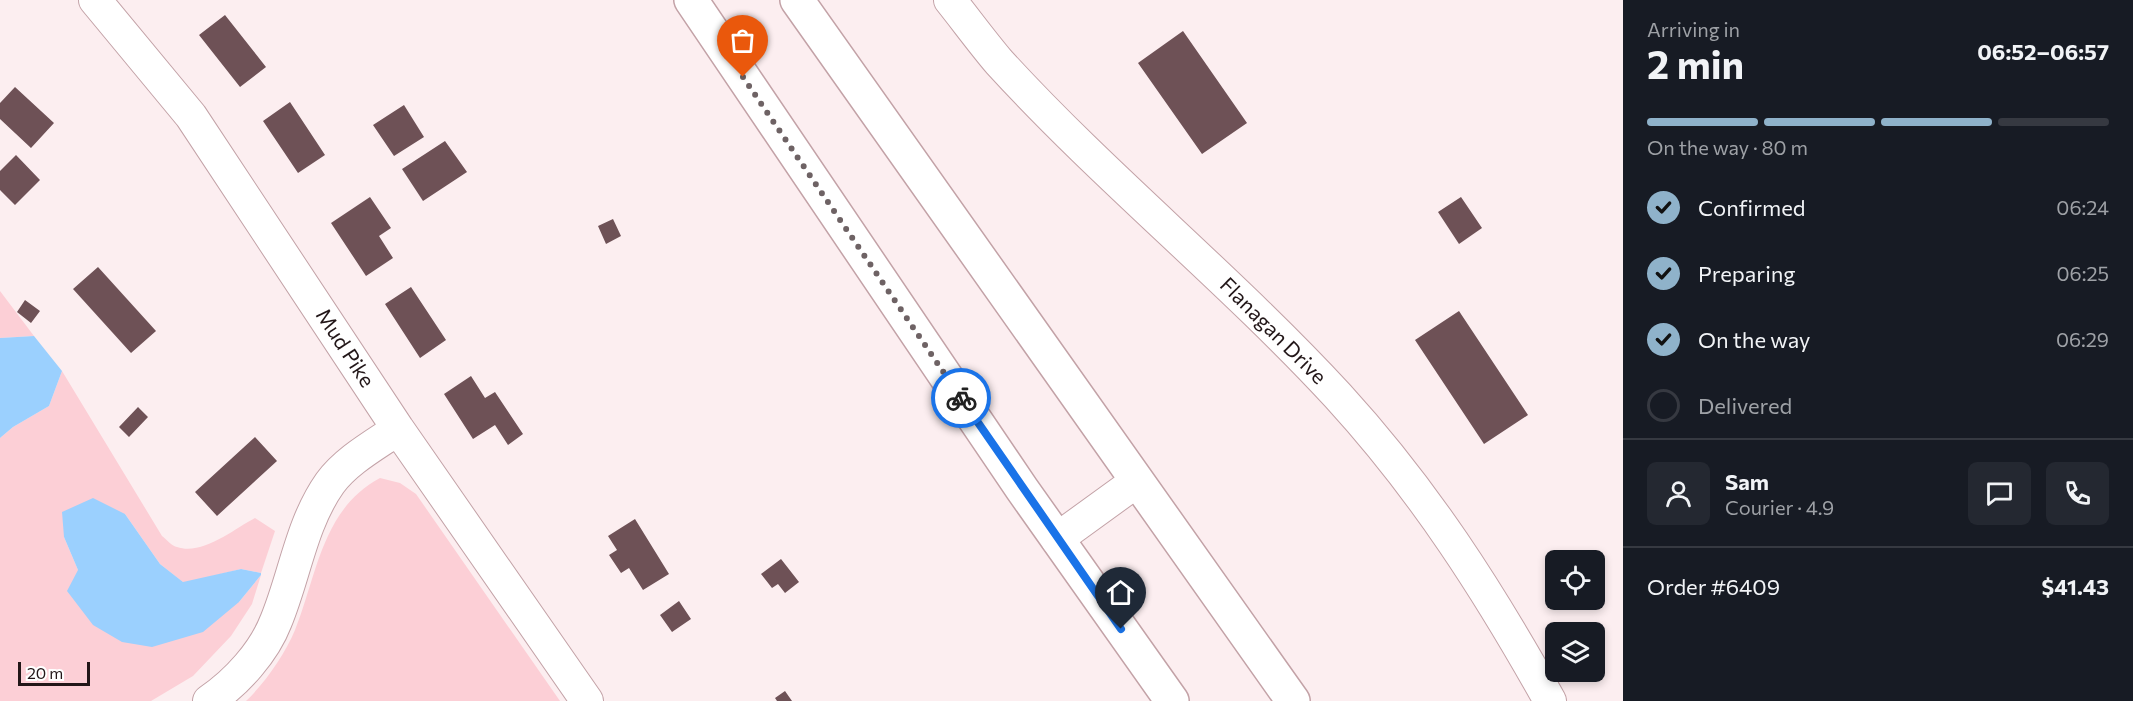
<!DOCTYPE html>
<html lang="en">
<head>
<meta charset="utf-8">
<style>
  :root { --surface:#171b24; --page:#242831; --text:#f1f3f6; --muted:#9ea1a6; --line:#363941; --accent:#8fb2ca }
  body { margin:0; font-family:Commissioner,sans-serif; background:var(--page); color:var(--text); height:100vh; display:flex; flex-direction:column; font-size:22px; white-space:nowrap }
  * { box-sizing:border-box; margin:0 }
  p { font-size:20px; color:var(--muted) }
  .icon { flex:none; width:33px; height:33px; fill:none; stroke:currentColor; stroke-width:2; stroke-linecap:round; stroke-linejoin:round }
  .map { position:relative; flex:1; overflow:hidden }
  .drawer { display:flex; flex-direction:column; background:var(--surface); width:510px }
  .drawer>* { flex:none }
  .controls { position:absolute; left:1545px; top:550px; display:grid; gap:12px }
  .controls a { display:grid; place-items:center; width:60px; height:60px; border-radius:9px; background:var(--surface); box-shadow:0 3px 9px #0003; font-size:30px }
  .scale { position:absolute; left:18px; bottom:15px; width:72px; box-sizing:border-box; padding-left:6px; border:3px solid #221618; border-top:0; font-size:16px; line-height:21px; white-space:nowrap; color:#221618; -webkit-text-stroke:4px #fff; paint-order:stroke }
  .pin { position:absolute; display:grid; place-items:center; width:51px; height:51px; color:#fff; margin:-62px -26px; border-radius:50% 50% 50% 0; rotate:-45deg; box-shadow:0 0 6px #0007 }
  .pin .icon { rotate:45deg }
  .courier { position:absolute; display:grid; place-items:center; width:60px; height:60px; margin:-30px; border:4px solid #1a73e8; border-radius:50%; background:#fff; color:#222; box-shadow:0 2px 8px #0007 }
  .headline em { font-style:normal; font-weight:700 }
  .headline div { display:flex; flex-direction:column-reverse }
  .headline { display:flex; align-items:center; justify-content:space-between; height:102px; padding:0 24px }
  h1 { font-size:39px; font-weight:700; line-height:45px }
  .bar { display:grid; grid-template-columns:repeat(4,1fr); gap:9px 6px; align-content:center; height:72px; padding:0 24px }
  .bar i { height:8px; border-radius:4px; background:var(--line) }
  .bar .current { background:var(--accent) }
  .bar p { grid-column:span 4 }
  .line { display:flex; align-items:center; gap:15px; padding:0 24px; border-top:2px solid var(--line) }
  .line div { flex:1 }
  .round { display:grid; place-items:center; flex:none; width:63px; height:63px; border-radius:9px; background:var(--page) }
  ol { padding:0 24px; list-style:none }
  li { display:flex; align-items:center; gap:18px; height:66px }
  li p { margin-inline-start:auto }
  li .icon { padding:6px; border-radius:50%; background:var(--accent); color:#111; stroke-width:4 }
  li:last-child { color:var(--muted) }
  li i { width:33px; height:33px; border:3px solid var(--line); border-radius:50% }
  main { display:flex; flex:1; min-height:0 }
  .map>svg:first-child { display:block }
  .green { fill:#fccfd6 }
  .water { fill:#9bd0fe }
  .building { fill:#6e5156 }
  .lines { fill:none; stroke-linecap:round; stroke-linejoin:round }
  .minor-casing { stroke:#c3a2a7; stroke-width:34 }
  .highway-casing { stroke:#c3a2a7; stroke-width:36 }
  .minor { stroke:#fff; stroke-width:32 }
  .highway { stroke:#fff; stroke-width:33 }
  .done { stroke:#6e6264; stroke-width:6; stroke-dasharray:0 10.8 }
  .route { stroke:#1a73e8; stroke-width:8 }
  .labels { text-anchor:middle; stroke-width:6; stroke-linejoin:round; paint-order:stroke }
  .street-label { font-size:21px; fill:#221618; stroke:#fff }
</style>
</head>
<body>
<main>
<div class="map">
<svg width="1623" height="701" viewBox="0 0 1623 701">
  <rect width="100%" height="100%" fill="#fceef0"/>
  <path class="green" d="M 0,291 L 34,336 L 0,338 Z
    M 62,371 L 162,536 C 167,540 172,546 177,547 C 202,556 234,529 255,518 L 275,531 L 261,573 L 241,569 L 184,583 L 160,564 L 125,514 L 64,537 L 78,570 L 239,602 L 261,575 L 252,604 L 231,636 L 193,676 L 151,701 L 0,701 L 0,438 L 13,427 L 49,406 Z
    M 380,478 L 400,483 L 416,494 L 560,701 L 246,701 C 265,683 285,654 295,630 C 317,575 322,509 380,478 Z"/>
  <path class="water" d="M 34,336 L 62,371 L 49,406 L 13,427 L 0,438 L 0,338 Z
    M 93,498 L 125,514 L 160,564 L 183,582 L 241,569 L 261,573 L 261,575 L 239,602 L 203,632 L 152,647 L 122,642 L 93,625 L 67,591 L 78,570 L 64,537 L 62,512 Z"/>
  <path class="building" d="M 225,15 L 266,67 L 240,87 L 199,35 Z
    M 1183,31 L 1247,123 L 1202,154 L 1138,63 Z
    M 15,87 L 54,123 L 31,148 L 0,119 L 0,103 Z
    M 290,102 L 325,155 L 298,173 L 263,121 Z
    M 404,105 L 424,137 L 394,156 L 373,125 Z
    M 445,141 L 467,172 L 423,201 L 402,169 Z
    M 16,155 L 40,180 L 15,205 L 0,190 L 0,171 Z
    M 370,197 L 391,228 L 379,236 L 393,258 L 366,276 L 331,223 Z
    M 1461,197 L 1482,228 L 1459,244 L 1438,212 Z
    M 613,219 L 621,236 L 606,244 L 598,226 Z
    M 98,267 L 156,331 L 131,353 L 73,289 Z
    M 411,287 L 446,340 L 420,358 L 385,304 Z
    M 25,300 L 40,311 L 31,323 L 17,312 Z
    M 1459,311 L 1528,415 L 1484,444 L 1415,340 Z
    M 471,376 L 485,398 L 495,392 L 523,434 L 508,445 L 495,425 L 473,439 L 444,394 Z
    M 138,407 L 148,417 L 129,437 L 119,427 Z
    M 255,437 L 277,461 L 217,516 L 195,492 Z
    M 635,519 L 669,574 L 643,590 L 629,568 L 621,573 L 609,555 L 617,550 L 608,536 Z
    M 781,559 L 799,582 L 785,593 L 778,584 L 772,588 L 761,574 Z
    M 679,601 L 691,619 L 672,632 L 660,615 Z
    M 785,691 L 792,701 L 777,701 L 775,698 Z"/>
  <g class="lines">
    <defs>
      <path id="minor" d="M 95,0 L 191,116 L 398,429 L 587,701
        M 950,0 C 966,20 982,42 999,62 C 1106,179 1230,279 1338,396 C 1424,490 1488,590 1550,701
        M 1057,539 L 1137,481
        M 209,701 C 237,682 264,652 276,621 C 295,575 301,524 330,483 C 347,460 375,445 398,429"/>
      <path id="highway" d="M 691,0 L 1022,489 L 1172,701
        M 797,0 L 1293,701"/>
    </defs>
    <use href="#minor" class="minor-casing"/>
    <use href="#highway" class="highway-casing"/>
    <use href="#minor" class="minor"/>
    <use href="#highway" class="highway"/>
  </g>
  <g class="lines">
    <path class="done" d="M 743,77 L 961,398"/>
    <path class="route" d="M 961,398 L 1121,629"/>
  </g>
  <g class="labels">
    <g class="street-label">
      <text transform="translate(1273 331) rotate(45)" y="7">Flanagan Drive</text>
      <text transform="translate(345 348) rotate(57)" y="7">Mud Pike</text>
    </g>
  </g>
</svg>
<div class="controls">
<a><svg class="icon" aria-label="locate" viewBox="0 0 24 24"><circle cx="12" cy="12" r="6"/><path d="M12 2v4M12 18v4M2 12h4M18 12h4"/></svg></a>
<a><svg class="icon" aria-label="layers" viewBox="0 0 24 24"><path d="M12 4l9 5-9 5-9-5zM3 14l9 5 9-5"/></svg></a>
</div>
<div class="scale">20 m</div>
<div class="pin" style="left:743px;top:77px;background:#ea580c"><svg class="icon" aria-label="bag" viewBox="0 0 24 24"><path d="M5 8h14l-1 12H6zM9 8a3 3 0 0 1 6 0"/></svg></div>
<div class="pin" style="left:1121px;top:629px;background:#1f2937"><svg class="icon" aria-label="home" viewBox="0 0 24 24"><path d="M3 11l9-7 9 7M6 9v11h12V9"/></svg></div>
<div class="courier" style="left:961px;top:398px"><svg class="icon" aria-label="bike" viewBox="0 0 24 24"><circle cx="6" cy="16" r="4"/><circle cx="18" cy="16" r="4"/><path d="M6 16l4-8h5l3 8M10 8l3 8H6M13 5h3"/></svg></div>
</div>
<section class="drawer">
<div class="headline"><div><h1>2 min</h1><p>Arriving in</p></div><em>06:52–06:57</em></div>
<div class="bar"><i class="current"></i><i class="current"></i><i class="current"></i><i></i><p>On the way · 80 m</p></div>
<ol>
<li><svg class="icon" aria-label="check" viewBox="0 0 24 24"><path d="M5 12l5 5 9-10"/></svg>Confirmed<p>06:24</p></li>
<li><svg class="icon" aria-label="check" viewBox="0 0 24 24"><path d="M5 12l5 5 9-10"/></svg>Preparing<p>06:25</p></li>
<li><svg class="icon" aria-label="check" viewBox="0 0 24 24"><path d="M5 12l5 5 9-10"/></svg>On the way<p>06:29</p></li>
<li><i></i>Delivered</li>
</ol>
<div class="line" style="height:108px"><a class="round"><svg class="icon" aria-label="person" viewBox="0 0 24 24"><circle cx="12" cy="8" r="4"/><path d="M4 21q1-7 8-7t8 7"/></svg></a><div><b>Sam</b><p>Courier · 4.9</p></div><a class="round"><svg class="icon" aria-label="chat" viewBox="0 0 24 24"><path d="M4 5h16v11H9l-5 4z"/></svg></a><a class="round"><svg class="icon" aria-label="phone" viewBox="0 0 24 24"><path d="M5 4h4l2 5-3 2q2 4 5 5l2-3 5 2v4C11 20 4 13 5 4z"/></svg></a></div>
<div class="line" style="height:78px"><div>Order #6409</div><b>$41.43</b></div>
</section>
</main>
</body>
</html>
